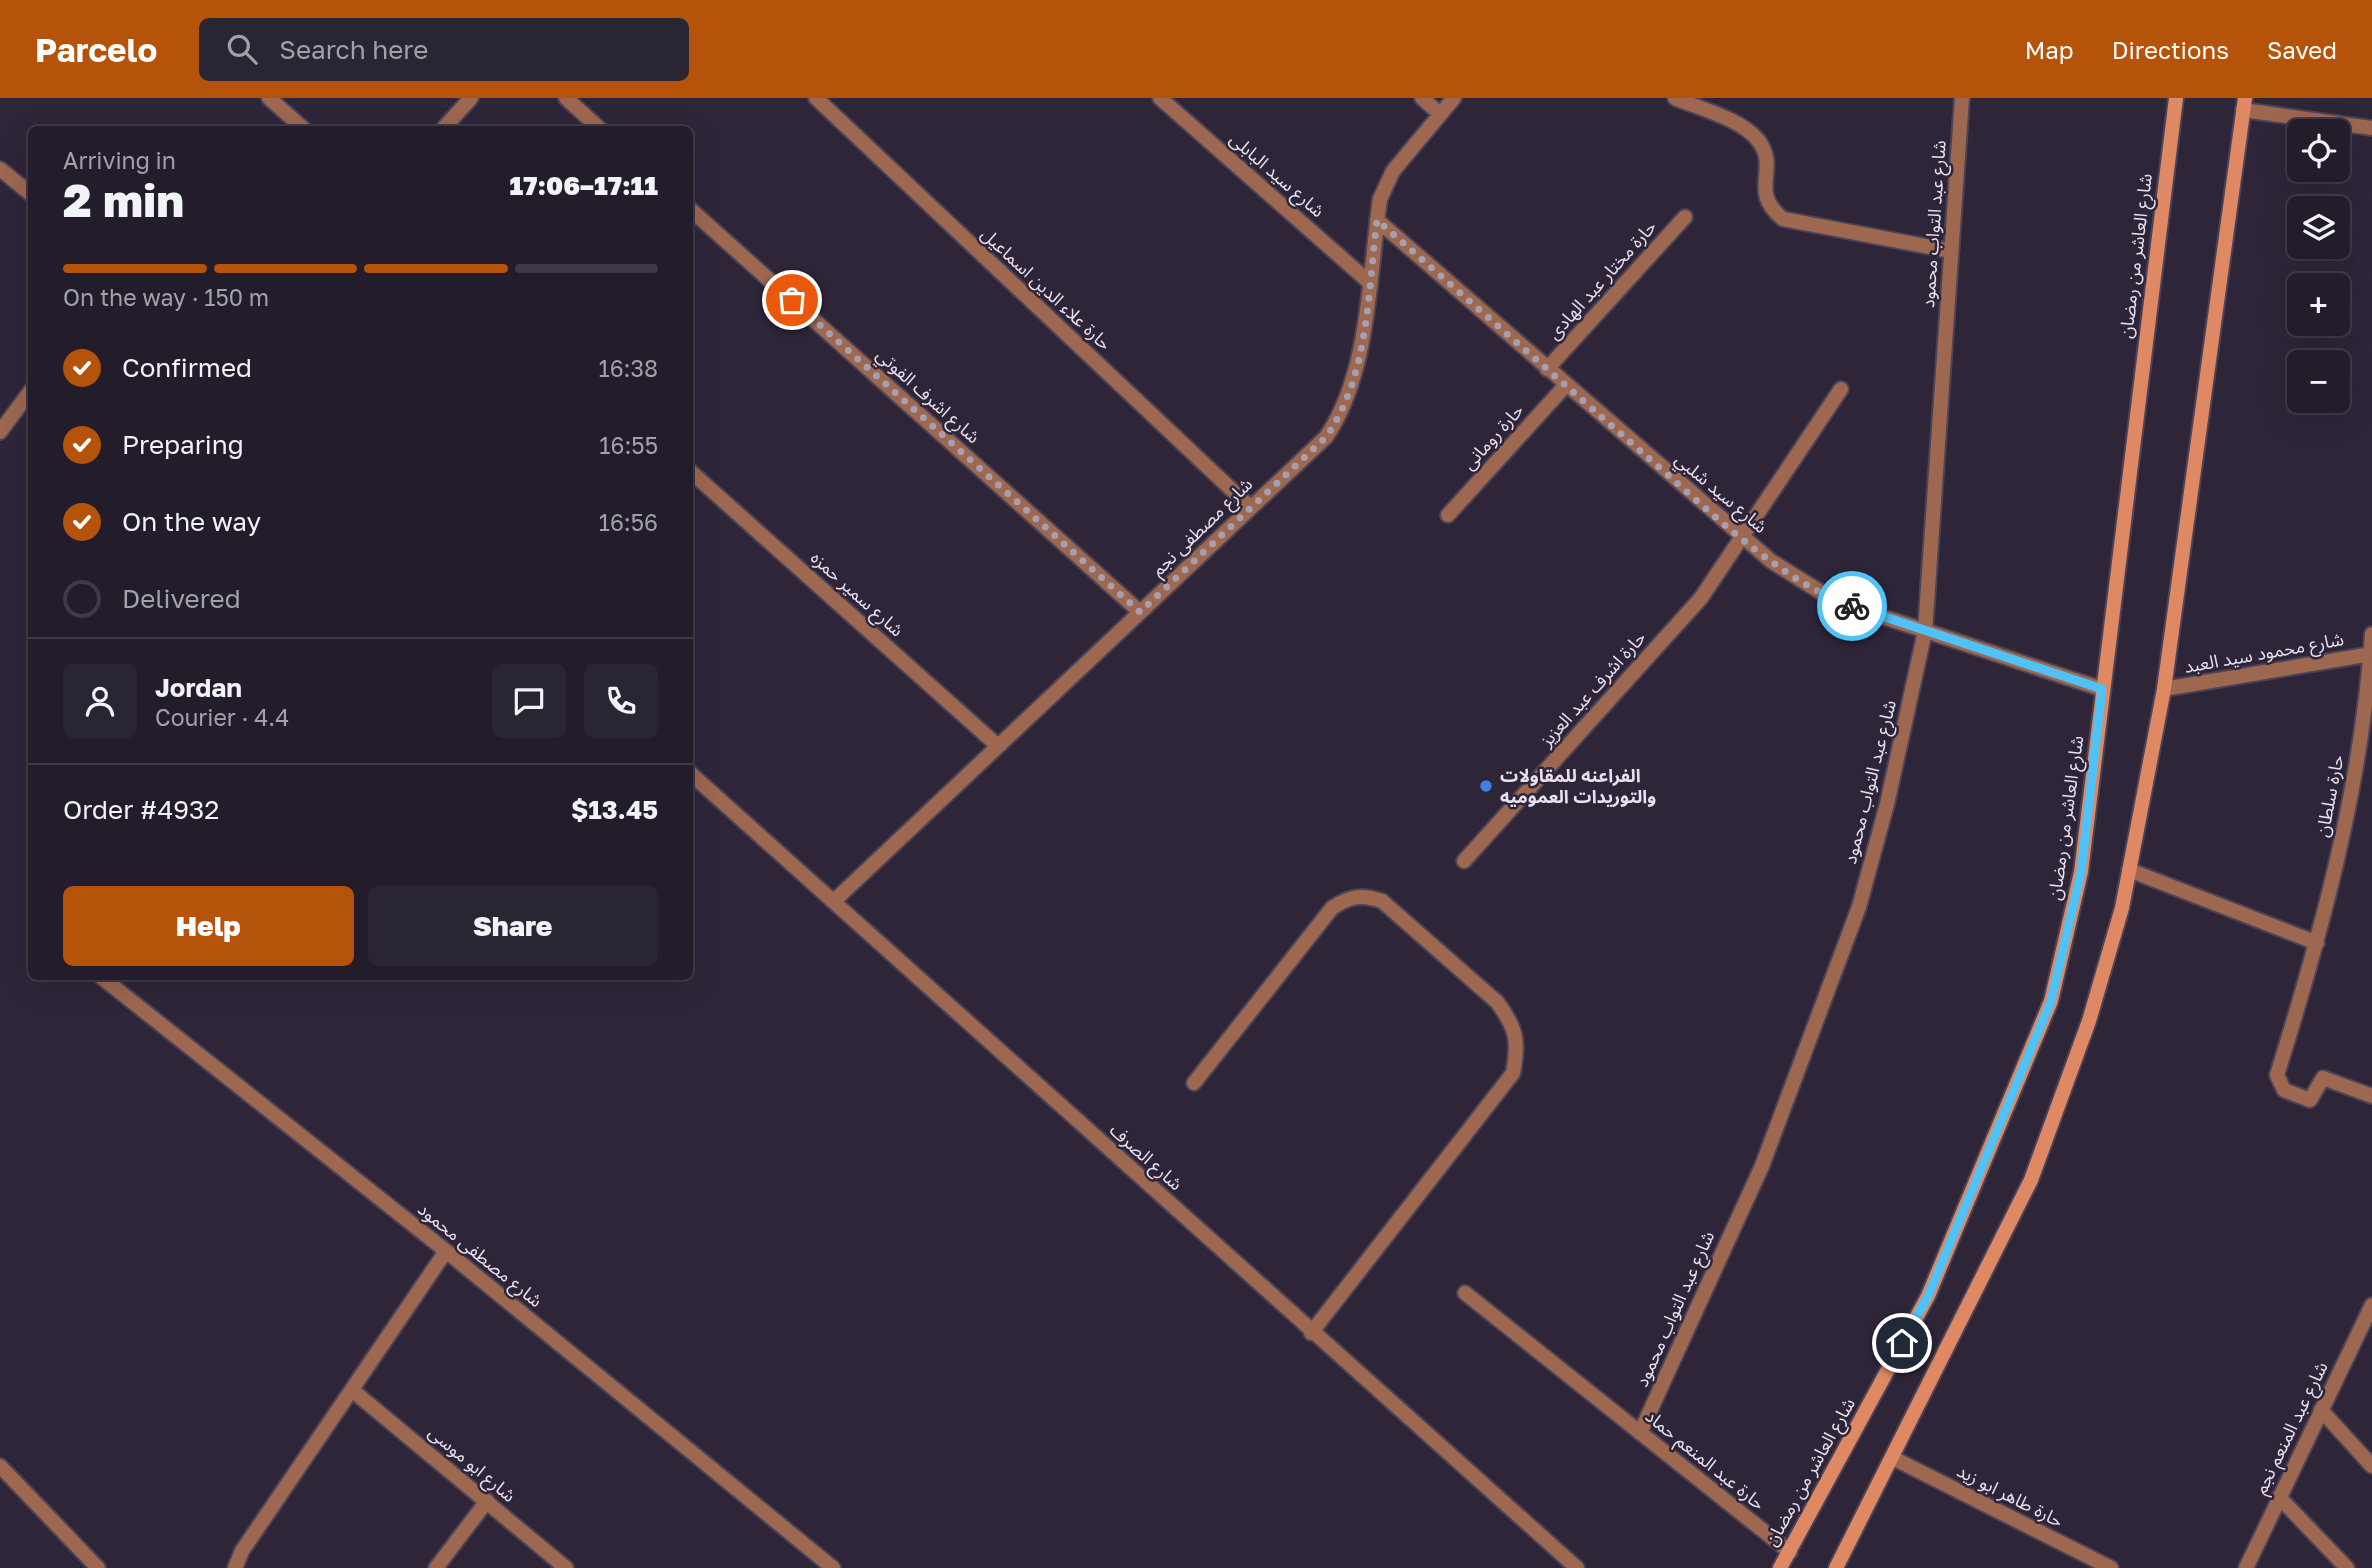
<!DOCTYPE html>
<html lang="en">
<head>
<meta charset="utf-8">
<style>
  :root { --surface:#221c2b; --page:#2a2533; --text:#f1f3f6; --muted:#a2a1a9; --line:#3f3a47; --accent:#b45309 }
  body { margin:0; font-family:"Golos Text","Noto Sans Arabic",sans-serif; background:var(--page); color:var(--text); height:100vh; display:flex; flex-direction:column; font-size:26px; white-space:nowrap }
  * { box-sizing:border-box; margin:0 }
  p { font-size:23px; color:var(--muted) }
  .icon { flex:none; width:38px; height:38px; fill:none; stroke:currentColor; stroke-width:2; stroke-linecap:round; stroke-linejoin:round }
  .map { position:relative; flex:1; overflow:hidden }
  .sheet { position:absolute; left:28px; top:28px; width:665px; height:854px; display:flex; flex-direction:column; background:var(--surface); border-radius:10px; box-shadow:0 7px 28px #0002,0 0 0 2px var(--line) }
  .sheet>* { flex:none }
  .buttons { position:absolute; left:2287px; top:21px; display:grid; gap:14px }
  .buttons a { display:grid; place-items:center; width:63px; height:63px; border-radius:10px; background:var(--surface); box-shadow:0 7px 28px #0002,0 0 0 2px var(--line); font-size:35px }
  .pin { position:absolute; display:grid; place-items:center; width:60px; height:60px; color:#fff; margin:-30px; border:4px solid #fff; border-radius:50%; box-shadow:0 2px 7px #0007 }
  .courier { position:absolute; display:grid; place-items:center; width:70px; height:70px; margin:-35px; border:5px solid #4fc3f7; border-radius:50%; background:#fff; color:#222; box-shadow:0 2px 9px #0007 }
  .overview em { font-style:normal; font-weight:800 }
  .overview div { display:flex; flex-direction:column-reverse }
  .overview { display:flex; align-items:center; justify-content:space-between; height:119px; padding:0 35px }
  h1 { font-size:46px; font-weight:800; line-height:52px }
  .bar { display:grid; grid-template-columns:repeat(4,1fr); gap:10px 7px; align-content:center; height:84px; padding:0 35px }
  .bar i { height:9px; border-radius:5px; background:var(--line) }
  .bar .selected { background:var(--accent) }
  .bar p { grid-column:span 4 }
  .line { display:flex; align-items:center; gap:18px; padding:0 35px; border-top:2px solid var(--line) }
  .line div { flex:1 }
  .round { display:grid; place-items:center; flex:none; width:74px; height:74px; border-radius:10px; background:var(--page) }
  ol { padding:0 35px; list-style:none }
  li { display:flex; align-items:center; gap:21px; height:77px }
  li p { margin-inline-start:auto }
  li .icon { padding:7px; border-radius:50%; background:var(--accent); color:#fff; stroke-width:4 }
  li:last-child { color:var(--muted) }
  li i { width:38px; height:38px; border:4px solid var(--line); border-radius:50% }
  .primary-button { display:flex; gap:14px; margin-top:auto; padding:14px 35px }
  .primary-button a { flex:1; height:80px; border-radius:10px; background:var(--accent); color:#fff; font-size:28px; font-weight:800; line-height:80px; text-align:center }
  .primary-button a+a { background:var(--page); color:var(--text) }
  header { display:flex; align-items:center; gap:42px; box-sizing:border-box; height:98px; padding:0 35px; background:var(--accent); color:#fff }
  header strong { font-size:33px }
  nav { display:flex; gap:38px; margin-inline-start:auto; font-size:24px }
  .search { width:490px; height:63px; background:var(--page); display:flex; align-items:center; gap:18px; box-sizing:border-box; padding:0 24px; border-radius:10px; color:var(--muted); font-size:26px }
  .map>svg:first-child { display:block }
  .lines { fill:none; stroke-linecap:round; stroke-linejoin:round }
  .service-casing { stroke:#4c4356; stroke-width:18 }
  .minor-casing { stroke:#4c4356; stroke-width:18 }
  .secondary-casing { stroke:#4c4356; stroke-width:18 }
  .service { stroke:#9d6750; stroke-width:14 }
  .minor { stroke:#9d6750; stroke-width:14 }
  .secondary { stroke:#df8864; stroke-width:14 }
  .done { stroke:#a69faf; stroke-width:7; stroke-dasharray:0 12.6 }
  .route { stroke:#4fc3f7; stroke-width:9 }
  .shop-dot { fill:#3f7fe0; stroke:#2e2539; stroke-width:2.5 }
  .labels { text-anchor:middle; stroke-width:5; stroke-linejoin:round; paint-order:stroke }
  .street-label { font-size:18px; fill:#e7e1ef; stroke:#2e2539 }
  .poi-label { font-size:18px; font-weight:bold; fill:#e7e1ef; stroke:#2e2539; text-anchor:start }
</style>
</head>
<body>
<header>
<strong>Parcelo</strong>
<div class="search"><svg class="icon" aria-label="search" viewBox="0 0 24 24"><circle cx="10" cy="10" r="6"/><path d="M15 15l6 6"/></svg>Search here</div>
<nav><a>Map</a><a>Directions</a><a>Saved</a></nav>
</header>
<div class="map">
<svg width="2372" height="1470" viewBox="0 0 2372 1470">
  <rect width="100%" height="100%" fill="#2e2539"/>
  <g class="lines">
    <defs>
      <path id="service" d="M 1675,0 C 1700,11 1740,20 1758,42 C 1781,72 1747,92 1783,121 L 1951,153
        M 1194,985 L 1332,810 C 1350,798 1361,796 1382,803 L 1497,904 C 1517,931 1519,943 1513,975 L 1311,1235"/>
      <path id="minor" d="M 269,0 L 305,32
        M 566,0 L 601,32
        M 816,0 L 1250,409
        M 1160,0 L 1369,184
        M 1422,0 L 1440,16
        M 2243,12 L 2372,30
        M 442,32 L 471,0
        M 0,71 L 32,97
        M 690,111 L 1140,514
        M 1377,122 L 1771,463 L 1835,503 L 2102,591
        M 1547,271 L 1685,119
        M 0,334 L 32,291
        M 690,373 L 998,648
        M 1448,417 L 1566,287
        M 2372,536 C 2362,687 2322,833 2277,977 L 2284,992 L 2310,1002 L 2323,980 L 2372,998
        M 2164,591 L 2372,556
        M 690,675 L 1577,1470
        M 1464,763 L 1701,500 L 1841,291
        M 2129,772 L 2317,845
        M 834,803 L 1326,339 C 1370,275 1369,176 1380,101 L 1393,73 L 1454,0
        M 100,878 L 446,1153 L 833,1470
        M 1465,1195 L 1790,1454
        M 352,1292 L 566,1470
        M 2321,1312 L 2372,1368
        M 1640,1335 L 1762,1068 L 1859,809 L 1887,706 L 1925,533 L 1962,0
        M 1893,1360 L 2111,1470
        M 0,1368 L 98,1470
        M 2279,1399 L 2347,1470
        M 235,1470 L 242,1453 L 446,1153
        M 436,1470 L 487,1403
        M 2246,1470 L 2372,1207"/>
      <path id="secondary" d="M 1780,1470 L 1928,1198 L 2051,903 L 2081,774 L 2176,0
        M 1836,1470 L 2031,1082 L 2089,923 L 2122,810 L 2164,591 L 2245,0"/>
    </defs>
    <use href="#service" class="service-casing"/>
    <use href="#minor" class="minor-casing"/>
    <use href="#secondary" class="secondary-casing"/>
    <use href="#service" class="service"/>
    <use href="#minor" class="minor"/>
    <use href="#secondary" class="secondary"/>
  </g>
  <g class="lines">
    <path class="done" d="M 792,202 L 1140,514 L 1326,339 C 1369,278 1368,193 1377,122 C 1466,200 1555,278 1644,356 C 1702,406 1780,484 1852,508"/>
    <path class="route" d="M 1852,508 L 2102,591 L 2081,774 L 2051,903 L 1928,1198 L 1902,1245"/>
  </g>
  <circle class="shop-dot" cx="1486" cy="688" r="7"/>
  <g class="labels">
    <g class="street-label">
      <text transform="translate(1277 77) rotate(41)" y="6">شارع سيد البابلى</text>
      <text transform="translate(1934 126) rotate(-86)" y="6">شارع عبد التواب محمود</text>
      <text transform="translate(2136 158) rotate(-83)" y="6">شارع العاشر من رمضان</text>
      <text transform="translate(1602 182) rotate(-48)" y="6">حارة مختار عبد الهادى</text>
      <text transform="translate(1046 191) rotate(43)" y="6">حارة علاء الدين اسماعيل</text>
      <text transform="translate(928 298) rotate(42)" y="6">شارع اشرف الفوتي</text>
      <text transform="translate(1493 339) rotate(-48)" y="6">حارة رومانى</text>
      <text transform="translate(1721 395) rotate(40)" y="6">شارع سيد شلبي</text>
      <text transform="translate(1202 429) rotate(-44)" y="6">شارع مصطفى نجم</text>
      <text transform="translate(857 496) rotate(42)" y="6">شارع سمير حمزه</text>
      <text transform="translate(2264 555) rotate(-10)" y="6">شارع محمود سيد العبد</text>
      <text transform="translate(1593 591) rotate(-48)" y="6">حارة اشرف عبد العزيز</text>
      <text transform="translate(1870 684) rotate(-76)" y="6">شارع عبد التواب محمود</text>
      <text transform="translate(2330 698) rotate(-79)" y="6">حارة سلطان</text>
      <text transform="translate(2066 720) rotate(-82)" y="6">شارع العاشر من رمضان</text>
      <text transform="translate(1146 1059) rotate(42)" y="6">شارع الصرف</text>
      <text transform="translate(480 1157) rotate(39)" y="6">شارع مصطفى محمود</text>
      <text transform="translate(1675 1211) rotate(-66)" y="6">شارع عبد التواب محمود</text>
      <text transform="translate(2291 1330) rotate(-64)" y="6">شارع عبد المنعم نجم</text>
      <text transform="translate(1705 1362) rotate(39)" y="6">حارة عبد المنعم حماد</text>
      <text transform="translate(472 1366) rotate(40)" y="6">شارع ابو موسى</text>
      <text transform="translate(1810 1374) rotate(-61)" y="6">شارع العاشر من رمضان</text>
      <text transform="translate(2010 1398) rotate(27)" y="6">حارة طاهر ابو زيد</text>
    </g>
    <g class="poi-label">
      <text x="1500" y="684">الفراعنه للمقاولات<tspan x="1500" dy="21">والتوريدات العموميه</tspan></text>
    </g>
  </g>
</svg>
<div class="buttons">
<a><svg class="icon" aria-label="locate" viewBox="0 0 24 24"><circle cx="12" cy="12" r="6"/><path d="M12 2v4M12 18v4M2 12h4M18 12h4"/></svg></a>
<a><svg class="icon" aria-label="layers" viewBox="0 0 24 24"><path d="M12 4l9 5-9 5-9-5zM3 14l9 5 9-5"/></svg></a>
<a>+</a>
<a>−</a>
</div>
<div class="pin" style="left:792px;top:202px;background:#ea580c"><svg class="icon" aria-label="bag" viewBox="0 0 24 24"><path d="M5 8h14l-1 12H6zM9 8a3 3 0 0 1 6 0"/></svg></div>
<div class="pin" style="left:1902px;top:1245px;background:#1f2937"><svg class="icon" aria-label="home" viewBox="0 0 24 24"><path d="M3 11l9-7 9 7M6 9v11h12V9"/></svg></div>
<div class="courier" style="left:1852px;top:508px"><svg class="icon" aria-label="bike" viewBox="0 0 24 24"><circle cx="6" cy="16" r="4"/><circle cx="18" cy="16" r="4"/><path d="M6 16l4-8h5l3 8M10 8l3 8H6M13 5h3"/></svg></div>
<section class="sheet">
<div class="overview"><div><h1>2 min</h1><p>Arriving in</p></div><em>17:06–17:11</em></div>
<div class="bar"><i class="selected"></i><i class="selected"></i><i class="selected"></i><i></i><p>On the way · 150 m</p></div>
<ol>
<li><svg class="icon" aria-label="check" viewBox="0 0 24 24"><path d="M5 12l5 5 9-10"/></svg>Confirmed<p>16:38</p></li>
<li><svg class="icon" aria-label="check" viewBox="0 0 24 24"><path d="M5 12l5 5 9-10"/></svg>Preparing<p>16:55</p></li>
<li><svg class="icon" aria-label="check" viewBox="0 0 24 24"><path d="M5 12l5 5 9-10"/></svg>On the way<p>16:56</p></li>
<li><i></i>Delivered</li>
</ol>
<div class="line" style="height:126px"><a class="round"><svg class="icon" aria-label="person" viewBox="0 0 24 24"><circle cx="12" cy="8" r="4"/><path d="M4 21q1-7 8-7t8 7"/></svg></a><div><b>Jordan</b><p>Courier · 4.4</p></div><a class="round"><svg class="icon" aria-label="chat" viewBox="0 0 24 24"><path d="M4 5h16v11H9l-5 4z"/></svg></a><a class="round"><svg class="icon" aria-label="phone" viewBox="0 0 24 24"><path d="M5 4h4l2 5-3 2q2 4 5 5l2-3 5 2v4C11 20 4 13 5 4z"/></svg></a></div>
<div class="line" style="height:91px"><div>Order #4932</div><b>$13.45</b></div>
<div class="primary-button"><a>Help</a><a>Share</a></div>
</section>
</div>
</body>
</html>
